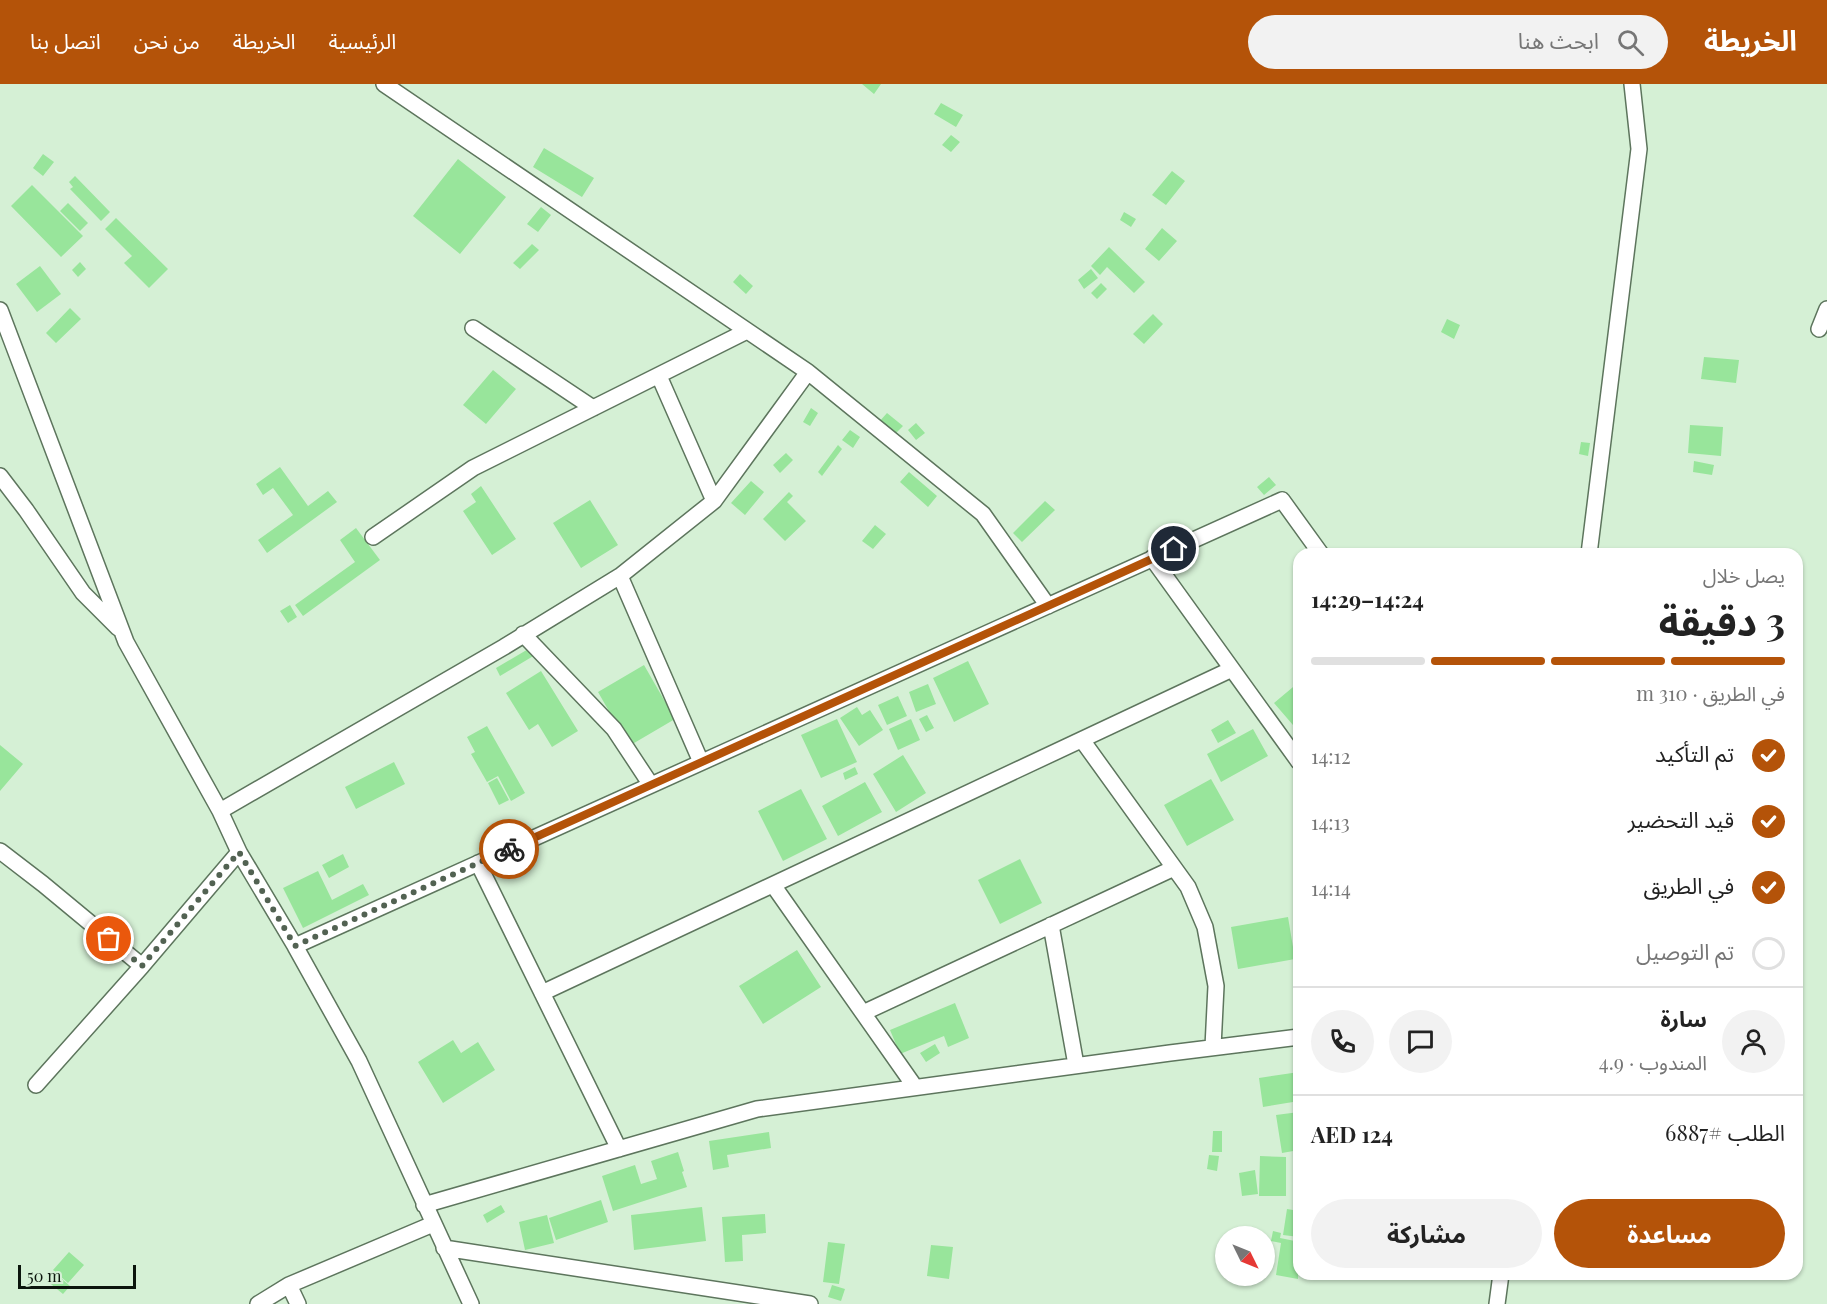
<!DOCTYPE html>
<html lang="ar">
<head>
<meta charset="utf-8">
<style>
  :root { --surface:#fff; --page:#f2f2f2; --text:#222; --muted:#767676; --line:#e0e0e0; --accent:#b45309 }
  body { margin:0; font-family:"Playfair Display","Noto Sans Arabic",serif; background:var(--page); color:var(--text); direction:rtl; height:100vh; display:flex; flex-direction:column; font-size:22px; white-space:nowrap }
  * { box-sizing:border-box; margin:0 }
  p { font-size:20px; color:var(--muted) }
  .icon { flex:none; width:33px; height:33px; fill:none; stroke:currentColor; stroke-width:2; stroke-linecap:round; stroke-linejoin:round }
  .map { position:relative; flex:1; overflow:hidden; direction:ltr }
  .details { position:absolute; left:1293px; top:464px; width:510px; height:732px; display:flex; flex-direction:column; background:var(--surface); border-radius:18px; box-shadow:0 2px 4px #0004; direction:rtl }
  .details>* { flex:none }
  .needle { width:39px; rotate:133deg }
  .fabs { position:absolute; left:1215px; top:1142px; display:grid; gap:12px }
  .fabs a { display:grid; place-items:center; width:60px; height:60px; border-radius:50%; background:var(--surface); box-shadow:0 2px 4px #0004; font-size:30px }
  .scale { position:absolute; left:18px; bottom:15px; width:118px; box-sizing:border-box; padding-left:6px; border:3px solid #0b150c; border-top:0; font-size:16px; line-height:21px; white-space:nowrap; color:#0b150c; -webkit-text-stroke:4px #d5f0d5; paint-order:stroke }
  .pin { position:absolute; display:grid; place-items:center; width:51px; height:51px; color:#fff; margin:-26px; border:3px solid #fff; border-radius:50%; box-shadow:0 2px 6px #0007 }
  .courier { position:absolute; display:grid; place-items:center; width:60px; height:60px; margin:-30px; border:4px solid #b45309; border-radius:50%; background:#fff; color:#222; box-shadow:0 2px 8px #0007 }
  .headline em { font-style:normal; font-weight:700 }
  .headline div { display:flex; flex-direction:column-reverse }
  .headline { display:flex; align-items:center; justify-content:space-between; height:102px; padding:0 18px }
  h1 { font-size:39px; font-weight:700; line-height:45px }
  .bar { display:grid; grid-template-columns:repeat(4,1fr); gap:9px 6px; align-content:center; height:72px; padding:0 18px }
  .bar i { height:8px; border-radius:4px; background:var(--line) }
  .bar .current { background:var(--accent) }
  .bar p { grid-column:span 4 }
  .line { display:flex; align-items:center; gap:15px; padding:0 18px; border-top:2px solid var(--line) }
  .line div { flex:1 }
  .round { display:grid; place-items:center; flex:none; width:63px; height:63px; border-radius:32px; background:var(--page) }
  ol { padding:0 18px; list-style:none }
  li { display:flex; align-items:center; gap:18px; height:66px }
  li p { margin-inline-start:auto }
  li .icon { padding:6px; border-radius:50%; background:var(--accent); color:#fff; stroke-width:4 }
  li:last-child { color:var(--muted) }
  li i { width:33px; height:33px; border:3px solid var(--line); border-radius:50% }
  .action { display:flex; gap:12px; margin-top:auto; padding:12px 18px }
  .action a { flex:1; height:69px; border-radius:36px; background:var(--accent); color:#fff; font-size:24px; font-weight:700; line-height:69px; text-align:center }
  .action a+a { background:var(--page); color:var(--text) }
  header { display:flex; align-items:center; gap:36px; box-sizing:border-box; height:84px; padding:0 30px; background:var(--accent); color:#fff }
  header strong { font-size:28px }
  nav { display:flex; gap:33px; margin-inline-start:auto; font-size:21px }
  .search { width:420px; height:54px; background:var(--page); display:flex; align-items:center; gap:15px; box-sizing:border-box; padding:0 21px; border-radius:33px; color:var(--muted); font-size:22px }
  .map>svg:first-child { display:block }
  .building { fill:#98e59b }
  .lines { fill:none; stroke-linecap:round; stroke-linejoin:round }
  .minor-casing { stroke:#5d755d; stroke-width:18 }
  .minor { stroke:#fff; stroke-width:15 }
  .done { stroke:#526252; stroke-width:6; stroke-dasharray:0 10.8 }
  .route { stroke:#b45309; stroke-width:8 }
</style>
</head>
<body>
<header>
<strong>الخريطة</strong>
<div class="search"><svg class="icon" aria-label="search" viewBox="0 0 24 24"><circle cx="10" cy="10" r="6"/><path d="M15 15l6 6"/></svg>ابحث هنا</div>
<nav><a>الرئيسية</a><a>الخريطة</a><a>من نحن</a><a>اتصل بنا</a></nav>
</header>
<div class="map">
<svg width="1827" height="1220" viewBox="0 0 1827 1220">
  <rect width="100%" height="100%" fill="#d5f0d5"/>
  <path class="building" d="M 862,0 L 881,0 L 874,10 Z
    M 941,19 L 963,31 L 956,43 L 934,30 Z
    M 951,51 L 960,58 L 951,68 L 942,61 Z
    M 544,64 L 594,94 L 582,113 L 533,83 Z
    M 43,70 L 54,78 L 43,92 L 33,84 Z
    M 458,75 L 506,113 L 460,170 L 413,132 Z
    M 1172,87 L 1185,97 L 1166,121 L 1152,111 Z
    M 75,92 L 110,128 L 101,137 L 70,105 L 73,103 L 69,98 Z
    M 32,101 L 83,152 L 61,173 L 11,122 Z
    M 68,119 L 88,139 L 80,147 L 60,127 Z
    M 541,123 L 551,131 L 538,148 L 527,140 Z
    M 1124,128 L 1136,135 L 1131,143 L 1120,136 Z
    M 116,134 L 168,185 L 149,204 L 124,179 L 132,172 L 105,145 Z
    M 1162,144 L 1177,157 L 1159,177 L 1145,165 Z
    M 532,160 L 539,166 L 520,185 L 513,179 Z
    M 1109,163 L 1145,198 L 1134,209 L 1107,183 L 1100,191 L 1091,182 Z
    M 80,178 L 86,185 L 78,193 L 72,186 Z
    M 40,182 L 61,210 L 37,228 L 16,200 Z
    M 1091,185 L 1098,194 L 1084,205 L 1078,196 Z
    M 740,190 L 753,202 L 746,210 L 733,198 Z
    M 1101,199 L 1107,205 L 1097,215 L 1091,209 Z
    M 70,224 L 81,235 L 56,259 L 46,249 Z
    M 1153,230 L 1163,240 L 1144,260 L 1133,250 Z
    M 1447,235 L 1460,241 L 1454,255 L 1441,248 Z
    M 1704,273 L 1739,276 L 1736,299 L 1701,295 Z
    M 493,286 L 516,305 L 486,340 L 463,321 Z
    M 811,324 L 818,329 L 810,342 L 803,338 Z
    M 887,329 L 903,342 L 894,351 L 879,338 Z
    M 916,339 L 925,349 L 916,356 L 908,346 Z
    M 1690,341 L 1723,343 L 1721,372 L 1688,369 Z
    M 850,346 L 860,353 L 853,364 L 842,356 Z
    M 1581,358 L 1590,359 L 1588,372 L 1579,370 Z
    M 838,361 L 842,365 L 822,392 L 818,388 Z
    M 786,369 L 793,376 L 780,389 L 773,381 Z
    M 1694,377 L 1714,381 L 1712,391 L 1693,388 Z
    M 280,383 L 308,422 L 328,407 L 337,418 L 267,469 L 258,456 L 293,431 L 273,404 L 263,411 L 256,400 Z
    M 909,388 L 937,412 L 928,423 L 900,398 Z
    M 1269,393 L 1276,401 L 1264,411 L 1257,403 Z
    M 751,397 L 764,408 L 745,431 L 731,419 Z
    M 481,402 L 516,455 L 492,471 L 463,427 L 476,418 L 471,410 Z
    M 789,408 L 793,412 L 787,418 L 806,437 L 785,457 L 763,435 Z
    M 590,416 L 618,461 L 581,484 L 553,439 Z
    M 1045,417 L 1055,426 L 1022,458 L 1013,449 Z
    M 875,441 L 886,450 L 873,465 L 862,457 Z
    M 356,444 L 380,476 L 303,532 L 295,521 L 355,478 L 340,456 Z
    M 290,521 L 297,533 L 288,539 L 280,527 Z
    M 530,564 L 535,571 L 500,592 L 496,584 Z
    M 968,577 L 989,620 L 954,638 L 933,594 Z
    M 644,581 L 675,635 L 629,662 L 598,608 Z
    M 541,587 L 578,647 L 552,663 L 538,640 L 529,646 L 506,609 Z
    M 1299,598 L 1299,648 L 1274,619 Z
    M 928,600 L 936,620 L 916,628 L 909,608 Z
    M 898,612 L 907,632 L 887,641 L 878,621 Z
    M 857,623 L 862,631 L 870,626 L 883,646 L 859,662 L 840,634 Z
    M 927,631 L 934,644 L 926,648 L 919,635 Z
    M 837,635 L 857,678 L 821,694 L 801,651 Z
    M 911,635 L 920,656 L 898,666 L 889,645 Z
    M 1228,636 L 1236,649 L 1218,659 L 1211,646 Z
    M 487,642 L 525,709 L 511,717 L 498,692 L 487,698 L 471,670 L 475,668 L 467,653 Z
    M 1253,645 L 1268,672 L 1221,698 L 1207,670 Z
    M 0,661 L 23,680 L 0,707 Z
    M 903,671 L 926,709 L 896,728 L 873,690 Z
    M 394,678 L 405,700 L 356,725 L 345,703 Z
    M 855,683 L 858,690 L 845,696 L 843,689 Z
    M 497,694 L 509,716 L 499,721 L 488,699 Z
    M 1211,695 L 1234,736 L 1187,762 L 1164,721 Z
    M 865,698 L 882,728 L 838,752 L 822,722 Z
    M 801,705 L 827,755 L 783,777 L 758,727 Z
    M 343,770 L 349,783 L 329,794 L 322,781 Z
    M 1020,775 L 1042,819 L 1000,840 L 978,796 Z
    M 318,787 L 332,816 L 363,800 L 369,811 L 303,844 L 283,804 Z
    M 1288,833 L 1295,875 L 1238,885 L 1231,843 Z
    M 797,866 L 821,903 L 763,940 L 739,902 Z
    M 955,919 L 969,954 L 948,963 L 944,952 L 900,970 L 890,946 Z
    M 453,956 L 461,969 L 478,958 L 495,986 L 443,1019 L 418,978 Z
    M 935,960 L 940,969 L 926,978 L 920,969 Z
    M 1299,988 L 1299,1017 L 1263,1023 L 1259,994 Z
    M 1299,1028 L 1299,1066 L 1282,1069 L 1276,1031 Z
    M 1213,1047 L 1222,1047 L 1222,1068 L 1212,1068 Z
    M 769,1048 L 771,1064 L 727,1071 L 729,1083 L 713,1086 L 709,1057 Z
    M 678,1068 L 684,1087 L 682,1088 L 687,1103 L 613,1127 L 602,1092 L 635,1081 L 641,1100 L 657,1095 L 651,1077 Z
    M 1209,1071 L 1219,1072 L 1217,1087 L 1207,1085 Z
    M 1260,1072 L 1286,1073 L 1286,1112 L 1259,1112 Z
    M 1255,1086 L 1258,1110 L 1242,1112 L 1239,1089 Z
    M 601,1116 L 608,1138 L 556,1156 L 549,1134 Z
    M 501,1121 L 505,1128 L 487,1139 L 483,1131 Z
    M 702,1123 L 706,1157 L 634,1166 L 631,1131 Z
    M 1287,1125 L 1299,1127 L 1299,1153 L 1283,1151 Z
    M 765,1130 L 766,1149 L 742,1151 L 743,1177 L 725,1178 L 722,1133 Z
    M 547,1131 L 554,1159 L 525,1166 L 519,1138 Z
    M 1273,1147 L 1281,1149 L 1280,1154 L 1295,1157 L 1294,1164 L 1299,1165 L 1298,1195 L 1276,1191 L 1281,1159 L 1271,1157 Z
    M 828,1158 L 845,1160 L 839,1200 L 823,1198 Z
    M 931,1161 L 953,1163 L 949,1195 L 927,1192 Z
    M 69,1168 L 84,1181 L 68,1199 L 53,1186 Z
    M 53,1187 L 70,1202 L 63,1210 L 46,1196 Z
    M 832,1201 L 845,1205 L 841,1217 L 828,1213 Z"/>
  <g class="lines">
    <defs>
      <path id="minor" d="M 384,0 L 808,288
        M 0,226 L 126,558 L 220,727 L 239,768 L 295,862 L 359,977 L 471,1220
        M 473,244 L 593,324
        M 1819,245 L 1827,225
        M 659,292 L 714,417
        M 0,392 L 26,426 L 83,509 L 118,544
        M 373,453 L 473,384 L 747,247
        M 1589,470 L 1639,65 L 1632,0
        M 1152,474 L 1299,678
        M 523,550 L 614,645 L 651,701
        M 1082,656 L 1188,803 L 1205,843 L 1216,902 L 1213,963
        M 701,678 L 620,492 L 714,417 L 808,288 L 983,430 L 1048,522
        M 220,727 L 504,563 L 620,492
        M 0,767 L 43,800 L 142,882 L 239,768
        M 478,779 L 619,1065
        M 773,801 L 915,1003
        M 1051,841 L 1076,981
        M 295,862 L 1282,416 L 1321,470
        M 542,909 L 1232,585
        M 863,929 L 1174,784
        M 36,1001 L 142,882
        M 424,1121 L 757,1025 L 1170,969 L 1299,953
        M 444,1164 L 810,1220
        M 289,1201 L 298,1220
        M 258,1220 L 289,1201 L 433,1140
        M 1497,1220 L 1501,1190"/>
    </defs>
    <use href="#minor" class="minor-casing"/>
    <use href="#minor" class="minor"/>
  </g>
  <g class="lines">
    <path class="done" d="M 109,855 L 142,882 L 239,768 L 295,862 L 509,765"/>
    <path class="route" d="M 509,765 L 1174,465"/>
  </g>
</svg>
<div class="fabs">
<a><svg class="needle" viewBox="-14 -14 28 28"><path d="M0-13l5 13h-10z" fill="#e53935"/><path d="M0 13l5-13h-10z" fill="#767676"/></svg></a>
</div>
<div class="scale">50 m</div>
<div class="pin" style="left:109px;top:855px;background:#ea580c"><svg class="icon" aria-label="bag" viewBox="0 0 24 24"><path d="M5 8h14l-1 12H6zM9 8a3 3 0 0 1 6 0"/></svg></div>
<div class="pin" style="left:1174px;top:465px;background:#1f2937"><svg class="icon" aria-label="home" viewBox="0 0 24 24"><path d="M3 11l9-7 9 7M6 9v11h12V9"/></svg></div>
<div class="courier" style="left:509px;top:765px"><svg class="icon" aria-label="bike" viewBox="0 0 24 24"><circle cx="6" cy="16" r="4"/><circle cx="18" cy="16" r="4"/><path d="M6 16l4-8h5l3 8M10 8l3 8H6M13 5h3"/></svg></div>
<section class="details">
<div class="headline"><div><h1>3 دقيقة</h1><p>يصل خلال</p></div><em>14:24–14:29</em></div>
<div class="bar"><i class="current"></i><i class="current"></i><i class="current"></i><i></i><p>في الطريق · 310 m</p></div>
<ol>
<li><svg class="icon" aria-label="check" viewBox="0 0 24 24"><path d="M5 12l5 5 9-10"/></svg>تم التأكيد<p>14:12</p></li>
<li><svg class="icon" aria-label="check" viewBox="0 0 24 24"><path d="M5 12l5 5 9-10"/></svg>قيد التحضير<p>14:13</p></li>
<li><svg class="icon" aria-label="check" viewBox="0 0 24 24"><path d="M5 12l5 5 9-10"/></svg>في الطريق<p>14:14</p></li>
<li><i></i>تم التوصيل</li>
</ol>
<div class="line" style="height:108px"><a class="round"><svg class="icon" aria-label="person" viewBox="0 0 24 24"><circle cx="12" cy="8" r="4"/><path d="M4 21q1-7 8-7t8 7"/></svg></a><div><b>سارة</b><p>المندوب · 4.9</p></div><a class="round"><svg class="icon" aria-label="chat" viewBox="0 0 24 24"><path d="M4 5h16v11H9l-5 4z"/></svg></a><a class="round"><svg class="icon" aria-label="phone" viewBox="0 0 24 24"><path d="M5 4h4l2 5-3 2q2 4 5 5l2-3 5 2v4C11 20 4 13 5 4z"/></svg></a></div>
<div class="line" style="height:78px"><div>الطلب #6887</div><b>AED 124</b></div>
<div class="action"><a>مساعدة</a><a>مشاركة</a></div>
</section>
</div>
</body>
</html>
